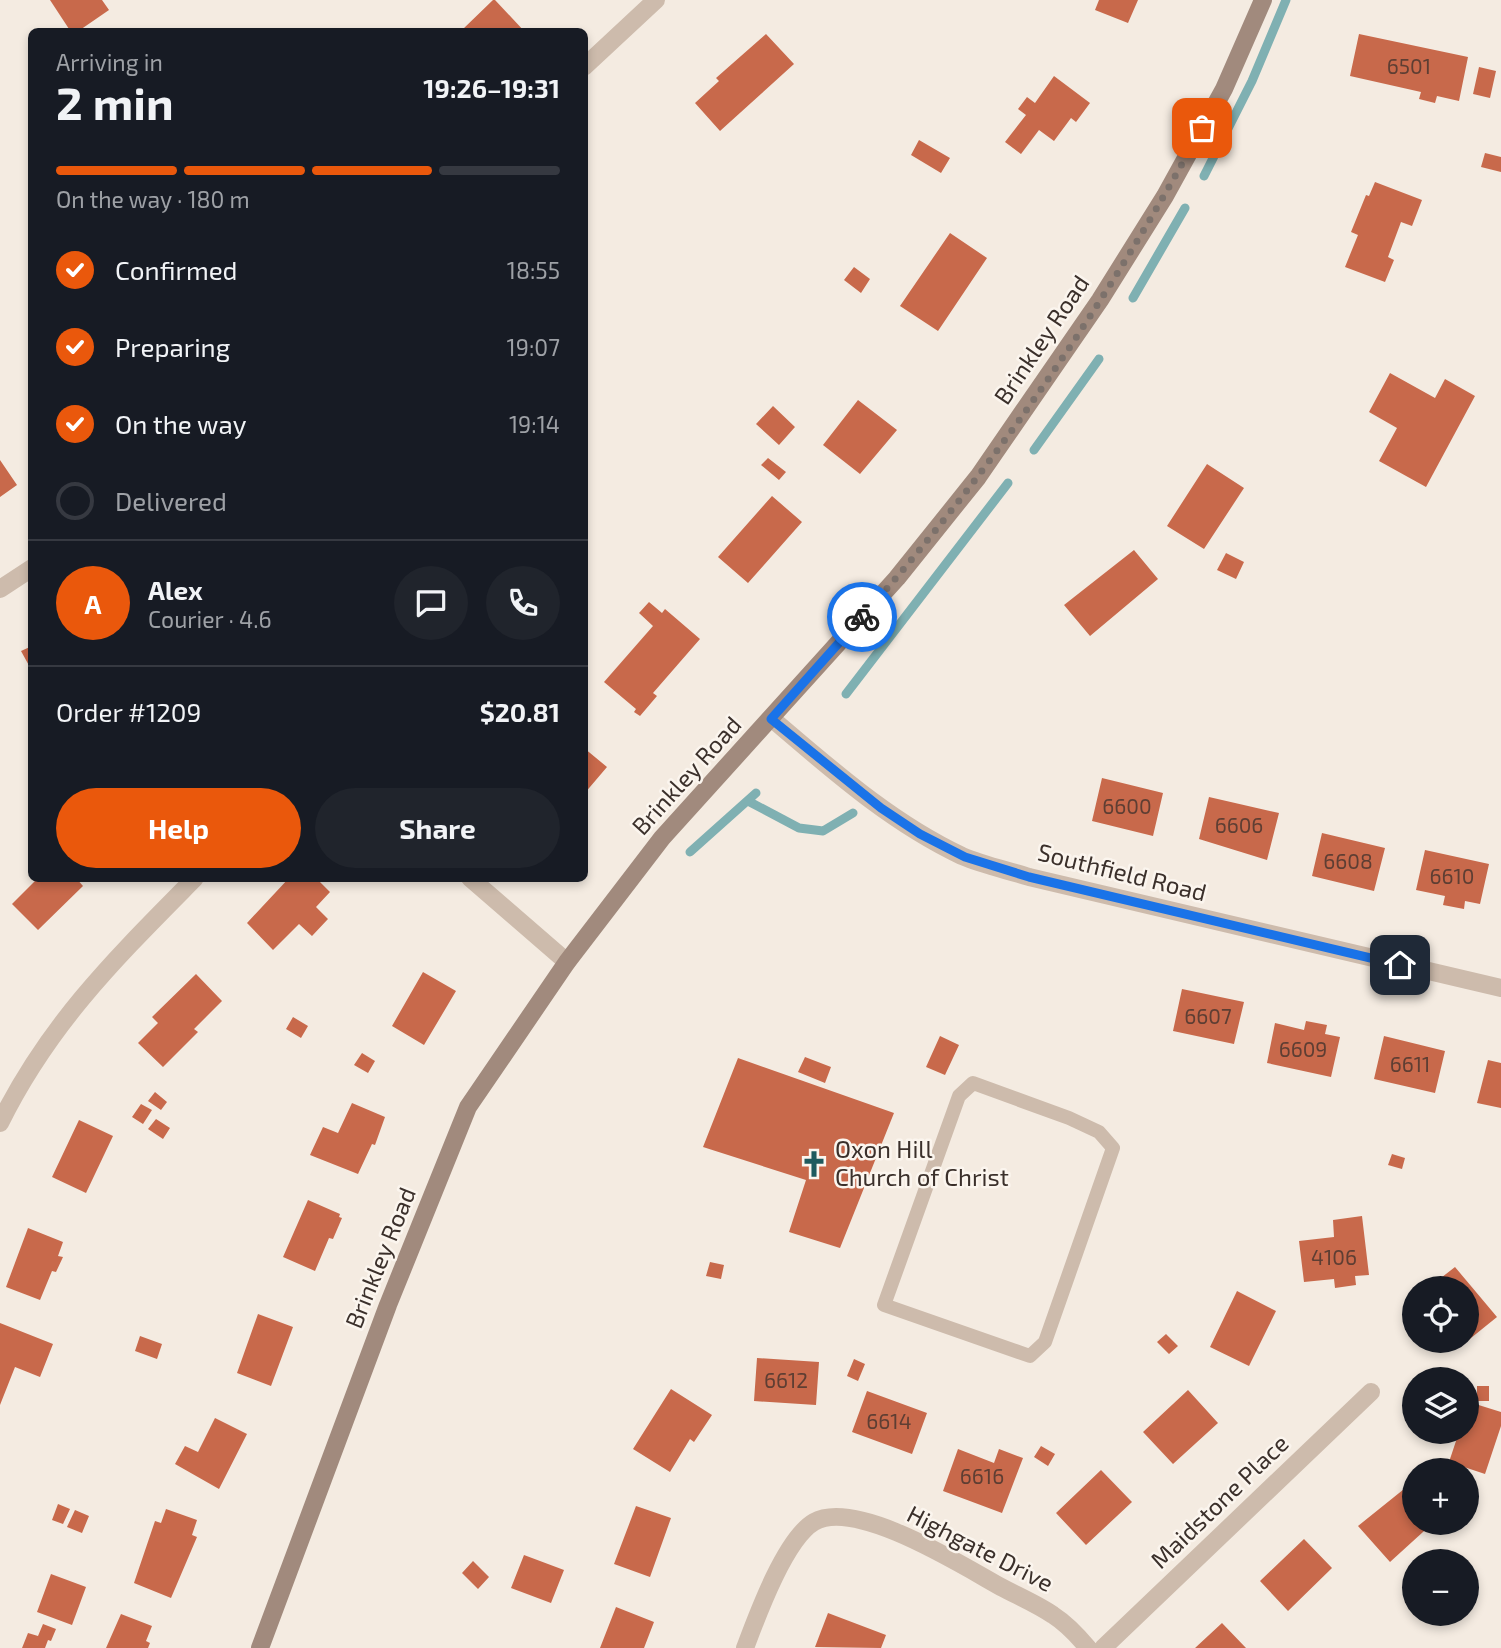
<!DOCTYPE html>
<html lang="en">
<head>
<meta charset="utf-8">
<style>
  :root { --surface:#171b24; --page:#20242c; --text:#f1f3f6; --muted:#9ea1a6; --line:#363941; --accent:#ea580c }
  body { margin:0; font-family:"Exo 2",sans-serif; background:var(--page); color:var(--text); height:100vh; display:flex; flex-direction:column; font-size:26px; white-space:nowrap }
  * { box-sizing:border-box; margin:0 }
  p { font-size:23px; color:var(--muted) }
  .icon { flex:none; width:38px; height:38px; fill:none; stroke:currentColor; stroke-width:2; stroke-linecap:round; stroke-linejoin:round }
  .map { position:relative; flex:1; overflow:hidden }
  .details { position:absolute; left:28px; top:28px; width:560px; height:854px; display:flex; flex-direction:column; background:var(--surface); border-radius:10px; box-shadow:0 4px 10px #0003 }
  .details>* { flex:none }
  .fabs { position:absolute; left:1402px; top:1276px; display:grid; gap:14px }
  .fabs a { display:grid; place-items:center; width:77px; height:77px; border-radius:50%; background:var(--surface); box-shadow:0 4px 10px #0003; font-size:35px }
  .pin { position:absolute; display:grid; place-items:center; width:60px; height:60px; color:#fff; margin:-30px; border-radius:14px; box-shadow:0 4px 10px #0006 }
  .courier { position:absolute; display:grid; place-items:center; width:70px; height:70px; margin:-35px; border:5px solid #1a73e8; border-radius:50%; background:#fff; color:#222; box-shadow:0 2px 9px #0007 }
  .headline em { font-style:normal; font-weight:700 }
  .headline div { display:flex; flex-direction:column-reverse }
  .headline { display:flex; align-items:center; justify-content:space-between; height:119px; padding:0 28px }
  h1 { font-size:46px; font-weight:700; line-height:52px }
  .bar { display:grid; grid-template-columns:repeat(4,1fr); gap:10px 7px; align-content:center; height:84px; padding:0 28px }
  .bar i { height:9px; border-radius:5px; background:var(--line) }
  .bar .active { background:var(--accent) }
  .bar p { grid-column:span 4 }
  .line { display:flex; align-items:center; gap:18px; padding:0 28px; border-top:2px solid var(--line) }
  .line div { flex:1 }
  .round { display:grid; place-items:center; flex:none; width:74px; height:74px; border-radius:37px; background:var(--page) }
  ol { padding:0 28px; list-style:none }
  li { display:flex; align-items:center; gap:21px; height:77px }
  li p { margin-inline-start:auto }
  li .icon { padding:7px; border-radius:50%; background:var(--accent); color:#fff; stroke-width:4 }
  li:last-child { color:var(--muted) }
  li i { width:38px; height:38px; border:4px solid var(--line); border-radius:50% }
  .action { display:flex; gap:14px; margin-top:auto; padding:14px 28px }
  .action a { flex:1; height:80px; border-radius:42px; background:var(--accent); color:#fff; font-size:28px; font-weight:700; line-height:80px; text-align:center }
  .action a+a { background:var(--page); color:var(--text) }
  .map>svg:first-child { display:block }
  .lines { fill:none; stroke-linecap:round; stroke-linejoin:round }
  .stream { stroke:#7fb0b2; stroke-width:9 }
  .building { fill:#c8694b }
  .service { stroke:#cdbbac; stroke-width:14 }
  .minor { stroke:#cdbbac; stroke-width:18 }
  .secondary { stroke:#a18a7d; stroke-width:18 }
  .done { stroke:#7c716b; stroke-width:7; stroke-dasharray:0 12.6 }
  .route { stroke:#1a73e8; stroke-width:9 }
  .labels { text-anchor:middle; stroke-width:5; stroke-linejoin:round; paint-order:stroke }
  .number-label { font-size:21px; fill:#5e3e33 }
  .street-label { font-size:24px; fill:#3b302b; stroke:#fbf5ee }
  .poi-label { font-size:24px; fill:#3b302b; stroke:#fbf5ee; text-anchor:start }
</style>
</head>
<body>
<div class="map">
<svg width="1501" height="1648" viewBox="0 0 1501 1648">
  <rect width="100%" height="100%" fill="#f4ebe1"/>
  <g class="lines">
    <path class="stream" d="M 1204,176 L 1252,81 L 1286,0
      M 1133,298 L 1185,208
      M 1034,450 L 1099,359
      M 846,694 L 1008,483
      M 748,801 L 799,828 L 823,831 L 853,813
      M 690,852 L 756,793"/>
  </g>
  <path class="building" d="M 50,0 L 102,0 L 109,10 L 77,32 L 71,32 Z
    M 493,0 L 495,0 L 525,32 L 466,32 L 463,29 Z
    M 1099,0 L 1138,0 L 1128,23 L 1095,10 Z
    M 766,34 L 794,64 L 720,131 L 695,103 L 719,81 L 716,78 Z
    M 1359,34 L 1468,57 L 1459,101 L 1437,96 L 1435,103 L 1419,99 L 1421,92 L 1350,76 Z
    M 1479,67 L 1496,71 L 1490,98 L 1473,94 Z
    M 1054,76 L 1090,103 L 1076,122 L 1071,118 L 1054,141 L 1039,130 L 1021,154 L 1005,142 L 1026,115 L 1018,109 L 1027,97 L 1035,103 Z
    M 919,140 L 950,158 L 941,173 L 911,155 Z
    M 1485,153 L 1501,157 L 1501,172 L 1481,167 Z
    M 1375,182 L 1422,200 L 1412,226 L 1401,222 L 1388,257 L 1394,260 L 1385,282 L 1345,267 L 1358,235 L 1351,232 L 1366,195 L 1369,196 Z
    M 950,233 L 987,258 L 938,331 L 900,306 Z
    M 854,267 L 870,279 L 861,293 L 844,280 Z
    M 1390,373 L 1435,398 L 1445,379 L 1475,396 L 1426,487 L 1379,461 L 1397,428 L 1369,412 Z
    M 858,400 L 897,430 L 860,474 L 823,445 Z
    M 773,406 L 795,427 L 779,445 L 756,424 Z
    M 768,458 L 786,472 L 779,480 L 761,465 Z
    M 0,460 L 17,485 L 0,497 Z
    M 1207,464 L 1244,488 L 1204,549 L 1167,526 Z
    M 772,496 L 802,522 L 748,583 L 718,557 Z
    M 1134,550 L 1158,579 L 1090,636 L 1064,605 Z
    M 1226,553 L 1244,562 L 1236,579 L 1217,570 Z
    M 649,602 L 662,613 L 665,609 L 700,639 L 653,693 L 657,696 L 640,716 L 634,712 L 636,709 L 604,682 L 653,626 L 639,613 Z
    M 32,646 L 32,671 L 21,651 Z
    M 584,748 L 607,767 L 584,794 Z
    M 1102,778 L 1163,793 L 1153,836 L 1092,821 Z
    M 1209,797 L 1279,813 L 1267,860 L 1199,839 Z
    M 1322,833 L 1385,848 L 1374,891 L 1312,876 Z
    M 1425,850 L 1489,864 L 1480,904 L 1465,901 L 1464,909 L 1443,905 L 1445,896 L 1416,890 Z
    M 38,878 L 76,878 L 83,886 L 38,930 L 12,904 Z
    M 289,878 L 316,878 L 330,892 L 316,907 L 328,919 L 312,936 L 299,924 L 273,950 L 247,923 Z
    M 423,972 L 456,991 L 424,1045 L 392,1026 Z
    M 196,974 L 222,1001 L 194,1029 L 198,1032 L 163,1067 L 138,1043 L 158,1023 L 152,1017 Z
    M 1182,989 L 1244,1002 L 1234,1044 L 1173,1031 Z
    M 293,1017 L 308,1026 L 301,1038 L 286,1029 Z
    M 1306,1021 L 1327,1025 L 1325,1034 L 1340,1037 L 1331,1077 L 1267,1063 L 1275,1023 L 1304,1030 Z
    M 940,1036 L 959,1045 L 945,1075 L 926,1067 Z
    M 1384,1036 L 1445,1051 L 1435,1093 L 1374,1079 Z
    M 362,1053 L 375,1061 L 368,1073 L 354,1065 Z
    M 805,1057 L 831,1067 L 825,1083 L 798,1072 Z
    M 738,1058 L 894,1113 L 840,1248 L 789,1232 L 806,1180 L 703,1147 Z
    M 1488,1060 L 1501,1063 L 1501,1108 L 1477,1103 Z
    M 155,1092 L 167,1102 L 161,1110 L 148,1101 Z
    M 352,1103 L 385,1117 L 375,1145 L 372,1144 L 358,1174 L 310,1155 L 323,1127 L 338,1133 Z
    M 141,1104 L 152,1110 L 143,1124 L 132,1117 Z
    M 156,1119 L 170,1128 L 163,1139 L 148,1129 Z
    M 79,1120 L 113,1136 L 86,1193 L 52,1177 Z
    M 1392,1154 L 1405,1158 L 1402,1169 L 1388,1165 Z
    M 308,1200 L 340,1214 L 339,1217 L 342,1218 L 333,1239 L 329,1238 L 315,1271 L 283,1257 Z
    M 1362,1216 L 1369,1275 L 1355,1276 L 1356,1285 L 1335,1288 L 1334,1279 L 1304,1282 L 1299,1241 L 1334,1237 L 1333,1220 Z
    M 28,1228 L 63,1242 L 58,1256 L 63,1257 L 56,1272 L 52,1271 L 40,1300 L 6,1287 Z
    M 710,1262 L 724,1265 L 721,1279 L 706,1276 Z
    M 1455,1267 L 1497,1317 L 1466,1342 L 1466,1288 L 1428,1288 Z
    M 1237,1291 L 1276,1311 L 1249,1366 L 1210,1347 Z
    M 258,1314 L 293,1327 L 271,1386 L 237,1373 Z
    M 0,1323 L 53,1344 L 40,1377 L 15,1367 L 0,1405 Z
    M 1166,1334 L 1178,1346 L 1169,1354 L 1157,1342 Z
    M 140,1336 L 162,1344 L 157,1359 L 135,1351 Z
    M 757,1358 L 819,1362 L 816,1405 L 754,1401 Z
    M 854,1359 L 865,1364 L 858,1381 L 847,1376 Z
    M 1477,1386 L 1489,1386 L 1489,1401 L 1477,1401 Z
    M 671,1389 L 712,1415 L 694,1442 L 690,1439 L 670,1472 L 633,1449 Z
    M 1188,1390 L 1218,1423 L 1173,1464 L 1143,1432 Z
    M 867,1391 L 927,1413 L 912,1454 L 852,1432 Z
    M 1469,1402 L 1501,1412 L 1501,1426 L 1485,1474 L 1449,1462 L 1459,1432 L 1466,1432 Z
    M 215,1418 L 247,1434 L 219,1489 L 175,1464 L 185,1446 L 198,1452 Z
    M 1041,1446 L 1055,1454 L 1048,1466 L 1034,1457 Z
    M 958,1449 L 994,1463 L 999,1449 L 1023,1458 L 1002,1513 L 943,1491 Z
    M 1101,1470 L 1132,1502 L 1086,1545 L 1056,1513 Z
    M 1414,1481 L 1414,1522 L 1434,1522 L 1390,1562 L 1358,1526 Z
    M 58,1504 L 70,1509 L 63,1524 L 52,1520 Z
    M 636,1506 L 671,1518 L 650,1577 L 614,1564 Z
    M 166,1509 L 197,1520 L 192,1535 L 197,1537 L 171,1598 L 134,1583 L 155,1521 L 161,1523 Z
    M 75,1510 L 89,1516 L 82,1533 L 67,1527 Z
    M 1304,1539 L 1332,1568 L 1288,1611 L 1260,1581 Z
    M 524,1555 L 564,1570 L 551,1603 L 511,1588 Z
    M 473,1561 L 489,1577 L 478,1589 L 462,1573 Z
    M 51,1574 L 86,1587 L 72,1625 L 37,1612 Z
    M 616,1607 L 654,1622 L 644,1648 L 600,1648 Z
    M 828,1613 L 886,1635 L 881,1648 L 815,1647 Z
    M 121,1614 L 152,1626 L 146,1641 L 150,1643 L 148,1648 L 106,1648 Z
    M 1222,1623 L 1246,1648 L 1195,1648 Z
    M 43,1624 L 56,1629 L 51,1641 L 48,1640 L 45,1648 L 22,1648 L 28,1633 L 38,1636 Z"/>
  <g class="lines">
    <path class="service" d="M 973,1083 L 1069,1118 L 1099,1132 L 1113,1148 L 1045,1342 L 1030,1356 L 884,1305 L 959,1096 Z"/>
    <path class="minor" d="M 584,67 L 656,0
      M 0,589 L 32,568
      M 771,718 C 831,769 890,822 962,856 C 983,865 1007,870 1029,877 L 1501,988
      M 470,878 L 567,962
      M 0,1123 C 50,1022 117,957 195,878
      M 745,1648 C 757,1616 785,1539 814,1522 C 856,1498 963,1566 1001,1587 C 1018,1596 1037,1604 1053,1615 C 1067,1624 1078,1636 1088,1648
      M 1103,1648 L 1371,1392"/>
    <path class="secondary" d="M 260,1648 L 388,1305 L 468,1107 L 567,962 L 662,838 L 897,578 L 978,477 L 1100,300 L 1165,196 L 1224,89 L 1263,0"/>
  </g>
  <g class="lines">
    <path class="done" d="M 862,617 C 994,469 1107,302 1202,128"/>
    <path class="route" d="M 862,617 L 771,719 L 881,808 L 920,834 L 965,857 L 1029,877 L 1400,965"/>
  </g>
  <defs>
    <symbol id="church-bare" viewBox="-9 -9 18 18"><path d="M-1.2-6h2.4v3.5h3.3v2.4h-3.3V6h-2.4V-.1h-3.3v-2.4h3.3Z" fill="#1f5a5e" stroke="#fbf5ee" stroke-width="2.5" paint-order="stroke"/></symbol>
  </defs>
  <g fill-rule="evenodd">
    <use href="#church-bare" x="795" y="1145" width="38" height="38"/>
  </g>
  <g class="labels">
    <g class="number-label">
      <text x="1409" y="74">6501</text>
      <text x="1127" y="814">6600</text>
      <text x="1239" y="833">6606</text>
      <text x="1348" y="869">6608</text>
      <text x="1452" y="884">6610</text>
      <text x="1208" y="1024">6607</text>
      <text x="1303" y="1057">6609</text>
      <text x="1410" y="1072">6611</text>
      <text x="1334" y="1265">4106</text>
      <text x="786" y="1388">6612</text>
      <text x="889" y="1429">6614</text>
      <text x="982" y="1484">6616</text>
    </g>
    <g class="street-label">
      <text transform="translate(1042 340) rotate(-56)" y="8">Brinkley Road</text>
      <text transform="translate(687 776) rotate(-48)" y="8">Brinkley Road</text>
      <text transform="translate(1122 873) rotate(14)" y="8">Southfield Road</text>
      <text transform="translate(381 1258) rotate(-68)" y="8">Brinkley Road</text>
      <text transform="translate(1220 1502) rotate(-44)" y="8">Maidstone Place</text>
      <text transform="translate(980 1549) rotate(27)" y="8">Highgate Drive</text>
    </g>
    <g class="poi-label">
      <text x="835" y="1158">Oxon Hill<tspan x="835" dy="28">Church of Christ</tspan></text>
    </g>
  </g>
</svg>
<div class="fabs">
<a><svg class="icon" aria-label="locate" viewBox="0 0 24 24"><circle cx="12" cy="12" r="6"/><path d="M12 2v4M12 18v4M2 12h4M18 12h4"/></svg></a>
<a><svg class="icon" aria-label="layers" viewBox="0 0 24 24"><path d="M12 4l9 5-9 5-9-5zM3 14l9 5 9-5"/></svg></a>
<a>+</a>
<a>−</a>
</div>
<div class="pin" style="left:1202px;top:128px;background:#ea580c"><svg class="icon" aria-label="bag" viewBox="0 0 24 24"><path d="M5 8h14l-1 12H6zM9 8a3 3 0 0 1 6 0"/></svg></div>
<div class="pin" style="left:1400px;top:965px;background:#1f2937"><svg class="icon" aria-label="home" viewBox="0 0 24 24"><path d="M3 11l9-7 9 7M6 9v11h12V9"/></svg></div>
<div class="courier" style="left:862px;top:617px"><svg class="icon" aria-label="bike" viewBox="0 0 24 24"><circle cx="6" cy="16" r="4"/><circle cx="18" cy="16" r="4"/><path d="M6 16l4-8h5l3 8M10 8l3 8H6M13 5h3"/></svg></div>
<section class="details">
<div class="headline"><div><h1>2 min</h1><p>Arriving in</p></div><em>19:26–19:31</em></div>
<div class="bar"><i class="active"></i><i class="active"></i><i class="active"></i><i></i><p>On the way · 180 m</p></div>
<ol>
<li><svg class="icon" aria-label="check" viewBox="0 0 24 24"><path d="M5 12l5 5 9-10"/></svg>Confirmed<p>18:55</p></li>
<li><svg class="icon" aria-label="check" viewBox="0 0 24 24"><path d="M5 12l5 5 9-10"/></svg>Preparing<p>19:07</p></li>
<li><svg class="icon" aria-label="check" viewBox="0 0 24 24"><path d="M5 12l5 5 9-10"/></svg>On the way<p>19:14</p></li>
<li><i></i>Delivered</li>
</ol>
<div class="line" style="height:126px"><b class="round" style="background:var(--accent);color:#fff">A</b><div><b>Alex</b><p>Courier · 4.6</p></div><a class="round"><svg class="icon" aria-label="chat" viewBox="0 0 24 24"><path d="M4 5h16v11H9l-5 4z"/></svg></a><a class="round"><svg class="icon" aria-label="phone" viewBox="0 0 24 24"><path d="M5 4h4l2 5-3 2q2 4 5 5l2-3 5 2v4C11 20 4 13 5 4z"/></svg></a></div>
<div class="line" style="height:91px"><div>Order #1209</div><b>$20.81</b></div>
<div class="action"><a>Help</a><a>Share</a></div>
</section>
</div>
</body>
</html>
